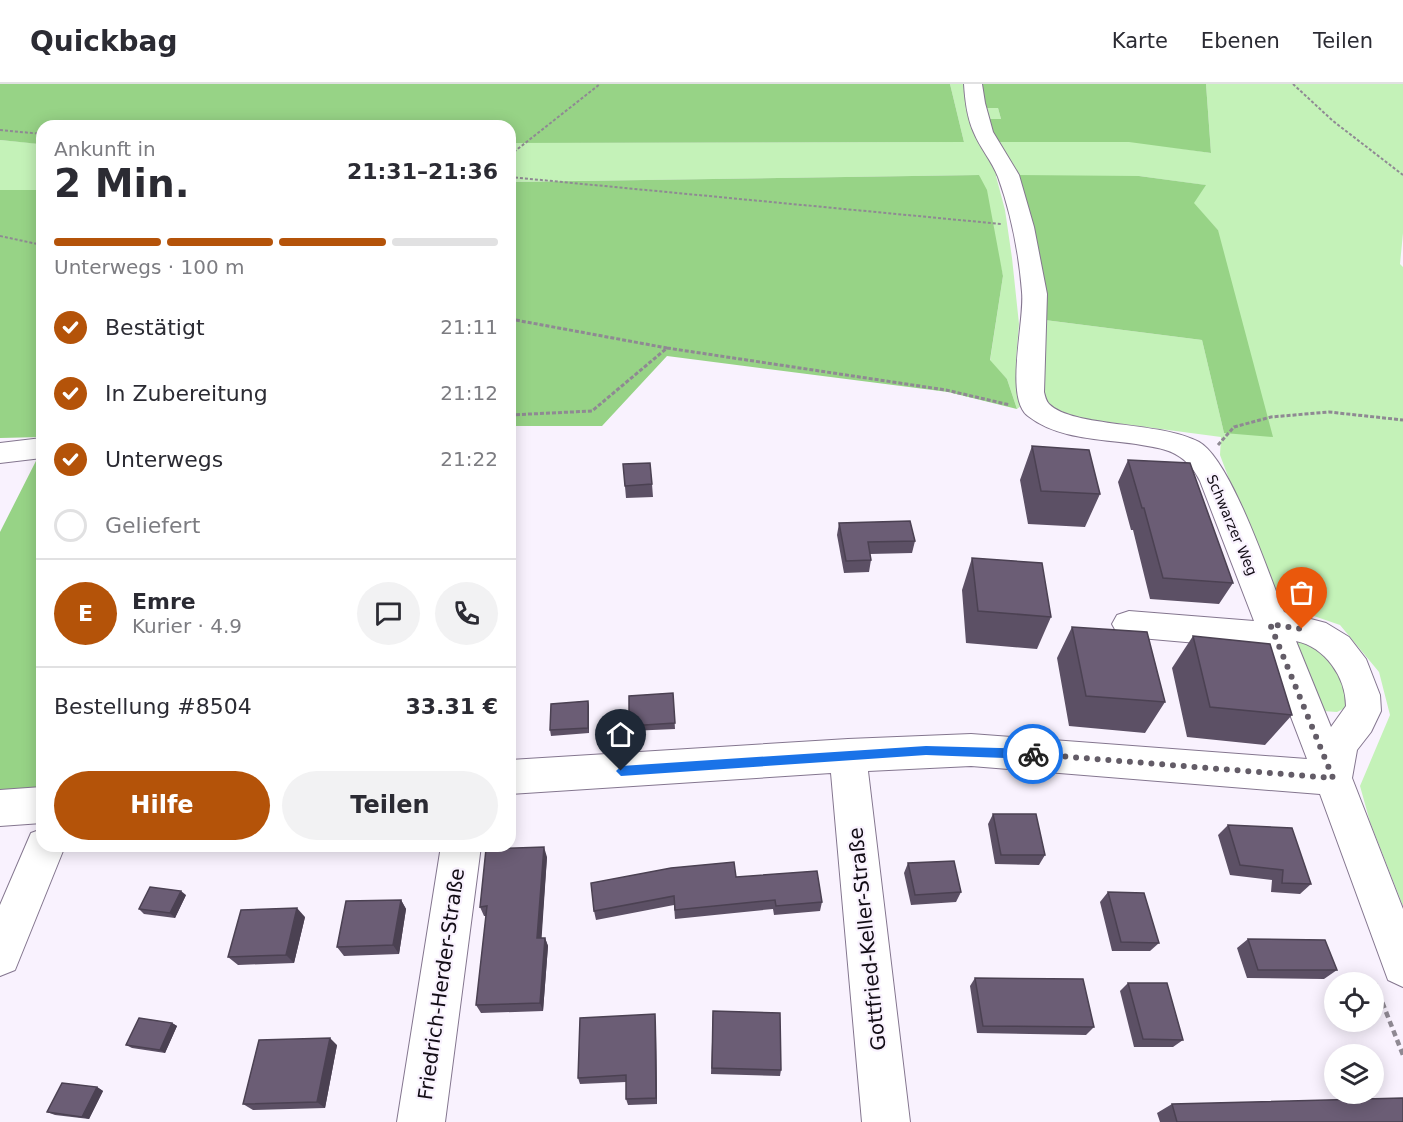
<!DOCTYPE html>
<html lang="de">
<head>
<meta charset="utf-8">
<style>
  :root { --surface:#fff; --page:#f2f2f3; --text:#2b2b33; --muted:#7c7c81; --line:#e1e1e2; --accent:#b45309 }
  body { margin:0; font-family:"DejaVu Sans",sans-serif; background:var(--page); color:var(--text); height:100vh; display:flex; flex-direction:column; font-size:22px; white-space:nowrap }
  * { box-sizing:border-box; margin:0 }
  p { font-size:20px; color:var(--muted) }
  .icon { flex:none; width:33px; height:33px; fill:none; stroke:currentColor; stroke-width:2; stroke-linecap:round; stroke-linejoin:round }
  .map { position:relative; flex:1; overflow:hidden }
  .details { position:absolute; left:36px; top:36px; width:480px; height:732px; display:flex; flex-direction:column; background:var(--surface); border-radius:18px; box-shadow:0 3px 15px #0003 }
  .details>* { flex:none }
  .fabs { position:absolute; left:1324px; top:888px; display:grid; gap:12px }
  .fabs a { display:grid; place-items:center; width:60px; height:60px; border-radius:50%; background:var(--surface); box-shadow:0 3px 15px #0003; font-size:30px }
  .pin { position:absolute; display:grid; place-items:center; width:51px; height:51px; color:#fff; margin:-62px -26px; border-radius:50% 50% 50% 0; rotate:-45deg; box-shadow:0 0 6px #0007 }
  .pin .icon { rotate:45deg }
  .courier { position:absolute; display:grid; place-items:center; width:60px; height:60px; margin:-30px; border:4px solid #1a73e8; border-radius:50%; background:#fff; color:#222; box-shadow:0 2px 8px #0007 }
  .overview em { font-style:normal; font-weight:600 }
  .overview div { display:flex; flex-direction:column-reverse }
  .overview { display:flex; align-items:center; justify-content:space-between; height:102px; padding:0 18px }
  h1 { font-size:39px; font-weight:600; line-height:45px }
  .bar { display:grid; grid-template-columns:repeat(4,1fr); gap:9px 6px; align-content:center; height:72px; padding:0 18px }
  .bar i { height:8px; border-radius:4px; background:var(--line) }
  .bar .current { background:var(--accent) }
  .bar p { grid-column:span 4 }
  .line { display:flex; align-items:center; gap:15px; padding:0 18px; border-top:2px solid var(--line) }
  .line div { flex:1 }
  .round { display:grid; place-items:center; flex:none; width:63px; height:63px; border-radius:32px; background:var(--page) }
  ol { padding:0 18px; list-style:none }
  li { display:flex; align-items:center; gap:18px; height:66px }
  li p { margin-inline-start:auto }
  li .icon { padding:6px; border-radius:50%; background:var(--accent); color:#fff; stroke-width:4 }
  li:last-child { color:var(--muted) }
  li i { width:33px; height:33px; border:3px solid var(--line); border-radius:50% }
  .cta { display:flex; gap:12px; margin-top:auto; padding:12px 18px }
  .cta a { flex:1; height:69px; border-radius:36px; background:var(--accent); color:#fff; font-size:24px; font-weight:600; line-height:69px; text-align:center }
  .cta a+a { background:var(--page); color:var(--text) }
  header { display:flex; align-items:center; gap:36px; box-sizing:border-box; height:84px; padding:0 30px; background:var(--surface); border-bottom:2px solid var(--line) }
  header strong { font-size:28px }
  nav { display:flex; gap:33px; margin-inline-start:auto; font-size:21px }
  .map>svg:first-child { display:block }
  .green { fill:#c4f2b8 }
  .forest { fill:#97d386 }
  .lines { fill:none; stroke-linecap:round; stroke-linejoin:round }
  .minor-casing { stroke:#84768f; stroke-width:2 }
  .path-far2 { stroke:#8f8993; stroke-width:2; stroke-dasharray:3 2; stroke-linecap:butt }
  .path-far1 { stroke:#8f8993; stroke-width:3; stroke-dasharray:4 2; stroke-linecap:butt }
  .path { stroke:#8f8993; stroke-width:4.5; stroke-dasharray:6 4; stroke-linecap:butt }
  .minor { fill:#fff; fill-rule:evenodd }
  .wall { fill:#5c5065 }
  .shaded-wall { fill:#4b4152 }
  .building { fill:#6b5d75; stroke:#4b4152; stroke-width:1.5 }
  .route { fill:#1a73e8 }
  .done { stroke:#635c67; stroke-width:6; stroke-dasharray:0 10.8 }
  .labels { text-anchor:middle; stroke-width:4.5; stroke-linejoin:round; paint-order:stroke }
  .far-street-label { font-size:14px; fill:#120c15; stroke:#f9f2fe }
  .near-street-label { font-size:20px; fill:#120c15; stroke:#f9f2fe }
</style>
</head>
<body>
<header>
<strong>Quickbag</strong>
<nav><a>Karte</a><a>Ebenen</a><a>Teilen</a></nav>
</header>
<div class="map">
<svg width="1403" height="1038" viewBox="0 0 1403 1038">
  <rect width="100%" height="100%" fill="#f9f2fe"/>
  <path class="green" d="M 950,0 L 976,0 L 981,23 L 998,24 L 1001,35 L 985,35 L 1211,69 L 1206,0 L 1403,0 L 1403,149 L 1400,180 L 1403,183 L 1403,822 L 1370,738 L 1360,702 L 1390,631 L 1379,588 L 1340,541 L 1276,519 L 1220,371 L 1221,353 L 1070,333 L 1040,318 L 1037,235 L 1202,256 L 1224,349 L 1218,146 L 1193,119 L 1205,101 L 1139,92 L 996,92 L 1005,126 L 1012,174 L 1019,240 L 1016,277 L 1022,321 L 1017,325 L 1007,295 L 990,277 L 1003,192 L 979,91 L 510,98 L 510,59 L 964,58 Z
    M 0,56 L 42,60 L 42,106 L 0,106 Z
    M 1292,556 L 1319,561 L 1351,606 L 1347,623 L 1337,628 L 1322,627 Z"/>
  <path class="forest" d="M 0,0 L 950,0 L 964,58 L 510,59 L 510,42 L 42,42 L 42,60 L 39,60 L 0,56 Z
    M 976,0 L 1206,0 L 1211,69 L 1129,58 L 993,58 L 984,35 L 1001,35 L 998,24 L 981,24 Z
    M 979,91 L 987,106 L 1003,192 L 990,276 L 1007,295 L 1017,325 L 948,308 L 667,272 L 602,342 L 510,342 L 510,98 Z
    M 1012,91 L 1139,92 L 1206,101 L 1194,119 L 1218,146 L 1273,353 L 1224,349 L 1202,256 L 1037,235 Z
    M 0,106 L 42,106 L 42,353 L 0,354 Z
    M 39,371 L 42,371 L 42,705 L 0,707 L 0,448 Z"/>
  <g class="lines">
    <defs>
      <path id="minor" d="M 964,0 L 982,0 L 985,19 L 993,48 L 1019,91 L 1034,143 L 1047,210 L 1044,308 C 1045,312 1046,317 1049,320 C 1073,344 1161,337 1199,358 C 1231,376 1269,491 1284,528 L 1326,539 L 1349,553 L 1366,575 L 1380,611 L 1381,627 L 1371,648 L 1357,666 L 1352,694 L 1403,825 L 1403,903 L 1388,896 L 1320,710 L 971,682 L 868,687 L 910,1038 L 862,1038 L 831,689 L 510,710 L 510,676 L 848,655 L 971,650 L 1307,675 L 1265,565 L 1129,553 L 1117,549 L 1112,540 L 1117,531 L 1129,527 L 1254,537 L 1200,397 C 1195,387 1189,379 1180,373 C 1168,364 1151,363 1136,360 C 1101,355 1057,355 1028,332 C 1004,314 1025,237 1022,208 C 1019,170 1011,129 998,93 C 992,77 980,64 974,49 C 967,34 965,16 964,0 ZM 1296,557 C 1325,563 1346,593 1346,622 L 1331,643 Z
        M 42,354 L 42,374 L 0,379 L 0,359 Z
        M 42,703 L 42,739 L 0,742 L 0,706 Z
        M 42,745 L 42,762 L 65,762 L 15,886 L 0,892 L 0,821 L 31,749 Z
        M 441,762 L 481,762 L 445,1038 L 397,1038 Z"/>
    </defs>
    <use href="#minor" class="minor-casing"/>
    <path class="path-far2" d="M 1293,0 L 1333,37 L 1403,91
      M 0,46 L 42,50
      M 510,71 L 600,0
      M 510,93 L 1001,140
      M 0,152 L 42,161"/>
    <path class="path-far1" d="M 510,235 L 667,264
      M 510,331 L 592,327 L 667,264 L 946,306 L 1010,321
      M 1218,361 L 1234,343 L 1271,333 L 1329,328 L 1403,336"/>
    <path class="path" d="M 1375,900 L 1403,971"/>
    <use href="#minor" class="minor"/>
  </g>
  <path class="wall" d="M 1032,362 L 1100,410 L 1085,443 L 1028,440 L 1020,396 Z
    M 1128,376 L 1233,499 L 1219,520 L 1150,515 L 1133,446 L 1131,446 L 1118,398 Z
    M 623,380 L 652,400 L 653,413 L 626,414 Z
    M 839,439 L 915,457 L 912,469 L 870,470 L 871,476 L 869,488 L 844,489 L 837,451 Z
    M 972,474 L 1051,533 L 1037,565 L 966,559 L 962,506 Z
    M 1072,543 L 1165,618 L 1145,649 L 1069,642 L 1057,574 Z
    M 1193,552 L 1292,631 L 1265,661 L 1187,653 L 1172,584 Z
    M 673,609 L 675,645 L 630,647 L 629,642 Z
    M 588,617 L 589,623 L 589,649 L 551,652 L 550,646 Z
    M 993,730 L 1045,771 L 1039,781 L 995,780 L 988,740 Z
    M 1228,741 L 1311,800 L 1300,810 L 1271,808 L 1272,796 L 1230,791 L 1218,751 Z
    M 547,773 L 541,854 L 545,854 L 548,862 L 543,927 L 481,929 L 476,921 L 486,832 L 484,832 L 480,823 Z
    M 908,779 L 961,808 L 956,818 L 911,821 L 904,789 Z
    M 736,793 L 822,818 L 820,827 L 774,831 L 773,825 L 675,835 L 674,821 L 596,836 L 594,827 Z
    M 1108,808 L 1159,859 L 1150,867 L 1112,867 L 1100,818 Z
    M 186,811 L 175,834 L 144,830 L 139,825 Z
    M 401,816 L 406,825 L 399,870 L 344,872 L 337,863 Z
    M 305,833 L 294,879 L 238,881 L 228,873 Z
    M 1248,855 L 1337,886 L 1324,895 L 1247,894 L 1237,864 Z
    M 975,894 L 1094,943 L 1086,951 L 977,949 L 970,902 Z
    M 1128,899 L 1183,956 L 1173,963 L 1134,963 L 1120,907 Z
    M 713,927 L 781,986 L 780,992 L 711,990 Z
    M 656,938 L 657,1020 L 628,1021 L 626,1015 L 626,998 L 580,1000 L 578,994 Z
    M 172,939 L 177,942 L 165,969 L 132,964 L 126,961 Z
    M 337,961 L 325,1024 L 253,1026 L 243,1020 Z
    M 97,1003 L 103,1007 L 89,1035 L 55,1031 L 47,1028 Z
    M 1172,1020 L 1403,1038 L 1160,1038 L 1157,1029 Z"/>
  <path class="shaded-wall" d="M 588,617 L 589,623 L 589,649 L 588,644 Z
    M 544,763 L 547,773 L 541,863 L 537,854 Z
    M 181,807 L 186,811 L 175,834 L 170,829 Z
    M 401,816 L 406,825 L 399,870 L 393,861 Z
    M 297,824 L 305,833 L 294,879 L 286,871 Z
    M 545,854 L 548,862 L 543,927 L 540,919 Z
    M 655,930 L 656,938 L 657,1020 L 656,1014 Z
    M 172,939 L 177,942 L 165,969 L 160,966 Z
    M 330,954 L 337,961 L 325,1024 L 317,1018 Z
    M 97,1003 L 103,1007 L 89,1035 L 82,1033 Z"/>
  <path class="building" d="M 1032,362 L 1089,366 L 1100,410 L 1041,407 Z
    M 1128,376 L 1190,379 L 1233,499 L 1163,494 L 1144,424 L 1142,424 Z
    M 650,379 L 652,400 L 625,402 L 623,380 Z
    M 910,437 L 915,457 L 868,458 L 871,476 L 846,477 L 839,439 Z
    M 972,474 L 1042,479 L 1051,533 L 978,527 Z
    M 1072,543 L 1147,548 L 1165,618 L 1086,612 Z
    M 1193,552 L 1270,560 L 1292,631 L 1210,623 Z
    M 673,609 L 675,639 L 629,642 L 629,612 Z
    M 588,617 L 588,644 L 550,646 L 551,620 Z
    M 993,730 L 1036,730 L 1045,771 L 1001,771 Z
    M 1228,741 L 1292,744 L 1311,800 L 1282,799 L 1283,786 L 1240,781 Z
    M 544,763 L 537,854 L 545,854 L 540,919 L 476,921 L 487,822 L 480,823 L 486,765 Z
    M 954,777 L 961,808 L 915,811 L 908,779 Z
    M 734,778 L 736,793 L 817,787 L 822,818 L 776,822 L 775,816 L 675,826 L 674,812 L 594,827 L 591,799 L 671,784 Z
    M 150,803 L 181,807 L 170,829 L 139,825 Z
    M 1108,808 L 1144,809 L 1159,859 L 1121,858 Z
    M 401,816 L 393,861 L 337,863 L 346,817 Z
    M 297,824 L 286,871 L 228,873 L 241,826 Z
    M 1248,855 L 1325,856 L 1337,886 L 1258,886 Z
    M 975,894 L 1083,895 L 1094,943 L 983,942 Z
    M 1128,899 L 1167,899 L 1183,956 L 1143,955 Z
    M 713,927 L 780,929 L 781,986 L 712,984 Z
    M 655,930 L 656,1014 L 626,1015 L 626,991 L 578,994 L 580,934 Z
    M 139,934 L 172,939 L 160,966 L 126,961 Z
    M 330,954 L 317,1018 L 243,1020 L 259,956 Z
    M 62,999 L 97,1003 L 82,1033 L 47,1028 Z
    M 1403,1014 L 1403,1038 L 1177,1038 L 1172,1020 Z"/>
  <path class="route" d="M 926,662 L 1033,665 L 1038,670 L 1033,675 L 926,671 L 621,692 L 616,687 L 621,682 Z"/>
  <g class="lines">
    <path class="done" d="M 1033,670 L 1333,694 L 1270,540 L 1302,545"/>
  </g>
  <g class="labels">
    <g class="far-street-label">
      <text transform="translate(1232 441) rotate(67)" y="5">Schwarzer Weg</text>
    </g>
    <g class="near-street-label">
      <text transform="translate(867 855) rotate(-96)" y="7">Gottfried-Keller-Straße</text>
      <text transform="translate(441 900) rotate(-82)" y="7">Friedrich-Herder-Straße</text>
    </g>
  </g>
</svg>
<div class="fabs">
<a><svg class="icon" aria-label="locate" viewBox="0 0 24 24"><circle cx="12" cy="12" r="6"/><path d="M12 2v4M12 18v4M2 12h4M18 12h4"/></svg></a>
<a><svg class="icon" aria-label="layers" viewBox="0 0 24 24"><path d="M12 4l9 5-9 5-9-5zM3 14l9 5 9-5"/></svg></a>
</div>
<div class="pin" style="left:1302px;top:545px;background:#ea580c"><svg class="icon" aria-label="bag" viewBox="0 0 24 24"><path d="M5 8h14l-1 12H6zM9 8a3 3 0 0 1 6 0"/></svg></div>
<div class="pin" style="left:621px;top:687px;background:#1f2937"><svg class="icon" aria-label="home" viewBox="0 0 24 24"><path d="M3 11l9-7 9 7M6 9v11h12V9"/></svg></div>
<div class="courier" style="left:1033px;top:670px"><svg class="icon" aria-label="bike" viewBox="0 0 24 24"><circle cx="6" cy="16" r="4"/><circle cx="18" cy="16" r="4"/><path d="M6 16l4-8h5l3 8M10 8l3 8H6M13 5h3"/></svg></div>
<section class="details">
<div class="overview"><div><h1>2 Min.</h1><p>Ankunft in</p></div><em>21:31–21:36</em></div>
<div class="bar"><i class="current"></i><i class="current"></i><i class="current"></i><i></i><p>Unterwegs · 100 m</p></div>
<ol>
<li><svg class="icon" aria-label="check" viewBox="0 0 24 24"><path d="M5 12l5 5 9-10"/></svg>Bestätigt<p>21:11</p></li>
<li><svg class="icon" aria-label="check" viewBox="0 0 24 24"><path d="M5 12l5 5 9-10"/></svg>In Zubereitung<p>21:12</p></li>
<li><svg class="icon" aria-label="check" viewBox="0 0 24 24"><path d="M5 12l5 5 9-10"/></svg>Unterwegs<p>21:22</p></li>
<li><i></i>Geliefert</li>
</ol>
<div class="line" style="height:108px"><b class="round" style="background:var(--accent);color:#fff">E</b><div><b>Emre</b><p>Kurier · 4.9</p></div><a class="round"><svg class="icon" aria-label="chat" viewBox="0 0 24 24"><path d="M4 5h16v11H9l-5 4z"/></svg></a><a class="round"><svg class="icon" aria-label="phone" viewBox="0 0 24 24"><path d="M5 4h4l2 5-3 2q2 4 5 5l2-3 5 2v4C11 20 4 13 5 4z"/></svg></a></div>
<div class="line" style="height:78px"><div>Bestellung #8504</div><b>33.31 €</b></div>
<div class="cta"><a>Hilfe</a><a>Teilen</a></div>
</section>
</div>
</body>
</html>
